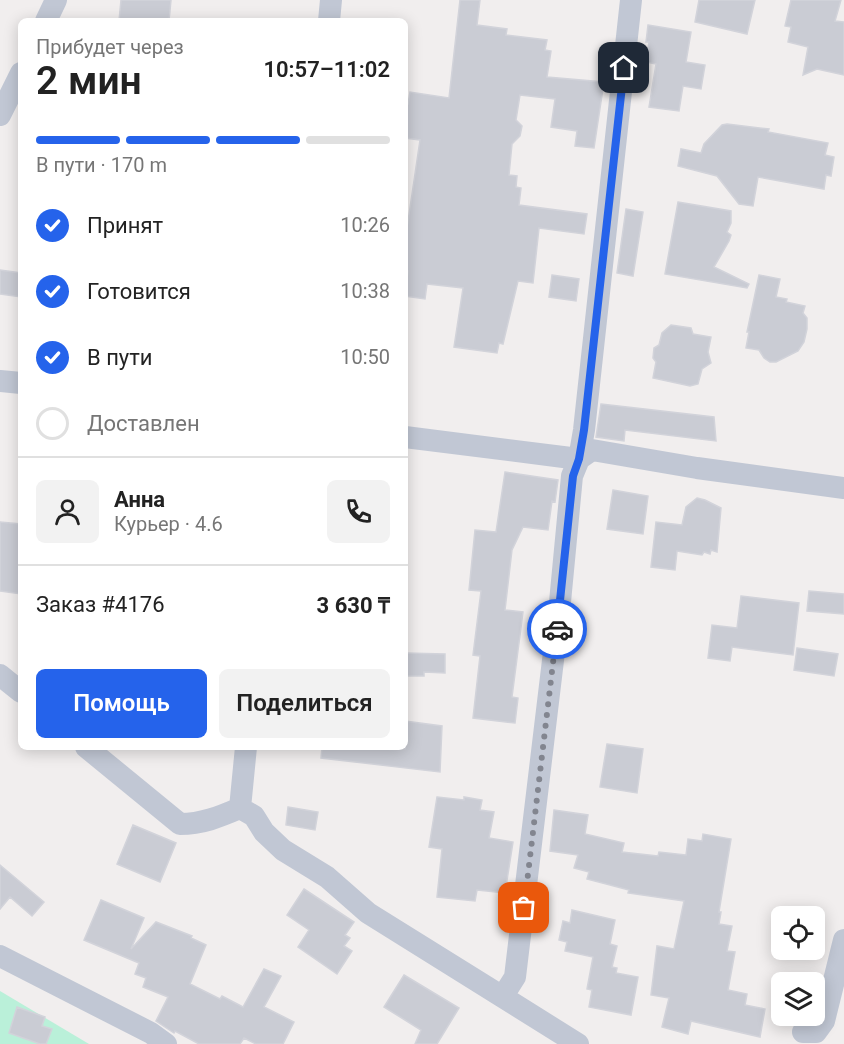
<!DOCTYPE html>
<html lang="ru">
<head>
<meta charset="utf-8">
<style>
  :root { --surface:#fff; --page:#f2f2f2; --text:#222; --muted:#767676; --line:#e0e0e0; --accent:#2563eb }
  body { margin:0; font-family:Roboto,sans-serif; background:var(--page); color:var(--text); height:100vh; display:flex; flex-direction:column; font-size:22px; white-space:nowrap }
  * { box-sizing:border-box; margin:0 }
  p { font-size:20px; color:var(--muted) }
  .icon { flex:none; width:33px; height:33px; fill:none; stroke:currentColor; stroke-width:2; stroke-linecap:round; stroke-linejoin:round }
  .map { position:relative; flex:1; overflow:hidden }
  .drawer { position:absolute; left:18px; top:18px; width:390px; height:732px; display:flex; flex-direction:column; background:var(--surface); border-radius:9px; box-shadow:0 3px 15px #0003 }
  .drawer>* { flex:none }
  .fabs { position:absolute; left:771px; top:906px; display:grid; gap:12px }
  .fabs a { display:grid; place-items:center; width:54px; height:54px; border-radius:9px; background:var(--surface); box-shadow:0 3px 15px #0003; font-size:30px }
  .pin { position:absolute; display:grid; place-items:center; width:51px; height:51px; color:#fff; margin:-26px; border-radius:12px; box-shadow:0 3px 9px #0006 }
  .courier { position:absolute; display:grid; place-items:center; width:60px; height:60px; margin:-30px; border:4px solid #2563eb; border-radius:50%; background:#fff; color:#222; box-shadow:0 2px 8px #0007 }
  .head em { font-style:normal; font-weight:600 }
  .head div { display:flex; flex-direction:column-reverse }
  .head { display:flex; align-items:center; justify-content:space-between; height:102px; padding:0 18px }
  h1 { font-size:39px; font-weight:600; line-height:45px }
  .bar { display:grid; grid-template-columns:repeat(4,1fr); gap:9px 6px; align-content:center; height:72px; padding:0 18px }
  .bar i { height:8px; border-radius:4px; background:var(--line) }
  .bar .selected { background:var(--accent) }
  .bar p { grid-column:span 4 }
  .line { display:flex; align-items:center; gap:15px; padding:0 18px; border-top:2px solid var(--line) }
  .line div { flex:1 }
  .round { display:grid; place-items:center; flex:none; width:63px; height:63px; border-radius:9px; background:var(--page) }
  ol { padding:0 18px; list-style:none }
  li { display:flex; align-items:center; gap:18px; height:66px }
  li p { margin-inline-start:auto }
  li .icon { padding:6px; border-radius:50%; background:var(--accent); color:#fff; stroke-width:4 }
  li:last-child { color:var(--muted) }
  li i { width:33px; height:33px; border:3px solid var(--line); border-radius:50% }
  .action { display:flex; gap:12px; margin-top:auto; padding:12px 18px }
  .action a { flex:1; height:69px; border-radius:9px; background:var(--accent); color:#fff; font-size:24px; font-weight:600; line-height:69px; text-align:center }
  .action a+a { background:var(--page); color:var(--text) }
  .map>svg:first-child { display:block }
  .green { fill:#baf0d9 }
  .building { fill:#caccd4; stroke:#d2d3da; stroke-width:1.5 }
  .lines { fill:none; stroke-linecap:round; stroke-linejoin:round }
  .street { stroke:#c1c7d4; stroke-width:22 }
  .done { stroke:#82858f; stroke-width:6; stroke-dasharray:0 10.8 }
  .route { stroke:#2563eb; stroke-width:8 }
</style>
</head>
<body>
<div class="map">
<svg width="844" height="1044" viewBox="0 0 844 1044">
  <rect width="100%" height="100%" fill="#f1eeee"/>
  <path class="green" d="M 0,991 L 89,1044 L 0,1044 Z"/>
  <path class="building" d="M 121,0 L 171,0 L 169,21 L 119,21 Z
    M 460,0 L 480,0 L 477,25 L 507,29 L 506,35 L 547,40 L 545,50 L 551,51 L 547,77 L 604,82 L 594,148 L 575,146 L 577,131 L 551,127 L 555,99 L 520,95 L 516,120 L 522,126 L 520,136 L 512,144 L 509,175 L 517,176 L 516,187 L 521,188 L 519,205 L 587,214 L 584,234 L 539,228 L 533,283 L 518,281 L 503,344 L 499,343 L 497,353 L 454,347 L 463,288 L 427,284 L 425,299 L 405,296 L 408,271 L 405,271 L 405,227 L 407,228 L 420,140 L 405,138 L 405,103 L 408,104 L 410,92 L 449,98 Z
    M 699,0 L 755,0 L 747,34 L 695,22 Z
    M 791,0 L 841,0 L 835,21 L 844,22 L 844,75 L 817,69 L 803,75 L 808,47 L 788,42 L 791,27 L 785,26 Z
    M 648,25 L 691,32 L 686,62 L 705,65 L 701,89 L 683,86 L 679,111 L 649,107 L 656,64 L 646,62 L 649,42 L 646,42 Z
    M 727,124 L 769,129 L 768,132 L 828,143 L 825,155 L 834,157 L 831,176 L 826,175 L 824,189 L 758,177 L 753,206 L 739,204 L 717,176 L 678,166 L 681,149 L 701,153 L 704,144 L 722,125 Z
    M 678,202 L 731,211 L 731,223 L 727,232 L 731,235 L 729,241 L 714,267 L 749,284 L 747,288 L 665,274 Z
    M 626,209 L 643,212 L 633,276 L 617,273 Z
    M 0,270 L 21,273 L 21,297 L 0,294 Z
    M 552,275 L 579,279 L 576,301 L 549,297 Z
    M 759,275 L 780,279 L 776,297 L 787,299 L 786,302 L 805,306 L 803,313 L 807,318 L 807,329 L 804,342 L 798,351 L 776,362 L 770,362 L 764,358 L 759,350 L 746,348 L 749,332 L 747,332 Z
    M 671,325 L 691,328 L 693,334 L 711,337 L 708,352 L 711,363 L 702,369 L 698,384 L 690,386 L 653,378 L 656,362 L 653,358 L 654,348 L 659,345 L 662,333 Z
    M 601,404 L 714,417 L 716,441 L 625,430 L 624,441 L 596,437 Z
    M 505,472 L 558,480 L 555,502 L 552,501 L 548,530 L 523,527 L 512,550 L 505,610 L 523,612 L 512,697 L 518,698 L 515,723 L 473,718 L 480,656 L 473,655 L 481,591 L 469,590 L 475,530 L 496,532 Z
    M 613,490 L 648,496 L 643,534 L 607,529 Z
    M 697,498 L 705,500 L 721,508 L 717,552 L 711,550 L 710,554 L 704,552 L 702,555 L 677,551 L 675,570 L 651,567 L 656,522 L 682,525 L 686,507 Z
    M 0,522 L 21,524 L 21,594 L 0,591 Z
    M 809,591 L 844,594 L 844,614 L 807,611 Z
    M 741,596 L 799,603 L 793,655 L 732,647 L 730,661 L 708,658 L 712,625 L 737,628 Z
    M 797,648 L 838,654 L 834,676 L 794,670 Z
    M 405,653 L 445,654 L 445,673 L 424,672 L 424,676 L 405,676 Z
    M 405,721 L 442,726 L 440,772 L 321,758 L 322,747 L 391,747 L 405,749 Z
    M 607,744 L 643,749 L 637,793 L 600,787 Z
    M 437,797 L 464,800 L 464,797 L 482,800 L 480,810 L 494,812 L 489,838 L 513,842 L 505,893 L 477,890 L 475,901 L 437,897 L 442,849 L 429,847 Z
    M 288,807 L 318,812 L 315,830 L 286,825 Z
    M 554,810 L 588,815 L 585,834 L 624,843 L 622,852 L 658,856 L 659,852 L 686,855 L 688,839 L 702,841 L 703,834 L 731,839 L 719,912 L 721,912 L 719,924 L 732,926 L 727,951 L 735,952 L 728,990 L 747,994 L 745,1005 L 765,1009 L 760,1037 L 691,1021 L 688,1034 L 662,1027 L 669,998 L 651,995 L 657,946 L 674,949 L 684,901 L 628,893 L 629,890 L 587,879 L 589,872 L 574,868 L 578,855 L 550,851 Z
    M 133,825 L 176,843 L 160,882 L 117,864 Z
    M 0,865 L 44,902 L 32,916 L 10,897 L 0,909 Z
    M 304,889 L 354,922 L 345,935 L 350,938 L 344,946 L 352,951 L 337,974 L 298,947 L 309,930 L 287,915 Z
    M 101,900 L 144,918 L 131,949 L 156,922 L 192,936 L 191,938 L 206,945 L 190,984 L 220,999 L 222,996 L 243,1007 L 264,969 L 281,976 L 264,1007 L 294,1022 L 283,1044 L 256,1044 L 244,1038 L 240,1044 L 199,1044 L 175,1031 L 174,1033 L 156,1021 L 168,997 L 143,987 L 146,978 L 135,974 L 139,963 L 84,940 Z
    M 572,910 L 615,920 L 610,944 L 617,946 L 612,967 L 617,968 L 616,973 L 638,977 L 631,1015 L 589,1007 L 592,990 L 587,989 L 593,957 L 565,951 L 567,942 L 559,940 L 563,921 L 570,923 Z
    M 404,975 L 459,1008 L 437,1044 L 415,1044 L 421,1030 L 384,1007 Z
    M 17,1007 L 45,1017 L 42,1026 L 52,1029 L 46,1044 L 40,1044 L 9,1033 Z"/>
  <g class="lines">
    <path class="street" d="M 46,21 L 56,0
      M 329,21 L 331,0
      M 0,115 L 21,73
      M 0,381 L 21,383
      M 405,437 L 579,459 L 592,450 L 697,468 L 844,488
      M 0,675 L 21,692
      M 86,747 L 180,824 C 202,824 219,817 240,808
      M 240,808 L 254,816 L 264,832 L 283,850 L 327,877 L 368,913 L 578,1044
      M 240,808 L 246,747
      M 0,956 L 151,1033 L 166,1044
      M 503,996 L 515,977 L 560,602 L 572,476 L 579,459 L 584,430 L 631,0
      M 803,1032 L 816,1032 L 824,1021 L 844,940"/>
  </g>
  <g class="lines">
    <path class="done" d="M 524,908 L 557,629"/>
    <path class="route" d="M 557,629 L 573,476 L 579,459 L 584,430 L 624,68"/>
  </g>
</svg>
<div class="fabs">
<a><svg class="icon" aria-label="locate" viewBox="0 0 24 24"><circle cx="12" cy="12" r="6"/><path d="M12 2v4M12 18v4M2 12h4M18 12h4"/></svg></a>
<a><svg class="icon" aria-label="layers" viewBox="0 0 24 24"><path d="M12 4l9 5-9 5-9-5zM3 14l9 5 9-5"/></svg></a>
</div>
<div class="pin" style="left:524px;top:908px;background:#ea580c"><svg class="icon" aria-label="bag" viewBox="0 0 24 24"><path d="M5 8h14l-1 12H6zM9 8a3 3 0 0 1 6 0"/></svg></div>
<div class="pin" style="left:624px;top:68px;background:#1f2937"><svg class="icon" aria-label="home" viewBox="0 0 24 24"><path d="M3 11l9-7 9 7M6 9v11h12V9"/></svg></div>
<div class="courier" style="left:557px;top:629px"><svg class="icon" aria-label="car" viewBox="0 0 24 24"><path d="M5 17H2v-5l4-1 3-4h7l3 4 3 1v5h-3M9 17h6M6 11h13"/><circle cx="7" cy="17" r="2"/><circle cx="17" cy="17" r="2"/></svg></div>
<section class="drawer">
<div class="head"><div><h1>2 мин</h1><p>Прибудет через</p></div><em>10:57–11:02</em></div>
<div class="bar"><i class="selected"></i><i class="selected"></i><i class="selected"></i><i></i><p>В пути · 170 m</p></div>
<ol>
<li><svg class="icon" aria-label="check" viewBox="0 0 24 24"><path d="M5 12l5 5 9-10"/></svg>Принят<p>10:26</p></li>
<li><svg class="icon" aria-label="check" viewBox="0 0 24 24"><path d="M5 12l5 5 9-10"/></svg>Готовится<p>10:38</p></li>
<li><svg class="icon" aria-label="check" viewBox="0 0 24 24"><path d="M5 12l5 5 9-10"/></svg>В пути<p>10:50</p></li>
<li><i></i>Доставлен</li>
</ol>
<div class="line" style="height:108px"><a class="round"><svg class="icon" aria-label="person" viewBox="0 0 24 24"><circle cx="12" cy="8" r="4"/><path d="M4 21q1-7 8-7t8 7"/></svg></a><div><b>Анна</b><p>Курьер · 4.6</p></div><a class="round"><svg class="icon" aria-label="phone" viewBox="0 0 24 24"><path d="M5 4h4l2 5-3 2q2 4 5 5l2-3 5 2v4C11 20 4 13 5 4z"/></svg></a></div>
<div class="line" style="height:78px"><div>Заказ #4176</div><b>3 630 ₸</b></div>
<div class="action"><a>Помощь</a><a>Поделиться</a></div>
</section>
</div>
</body>
</html>
